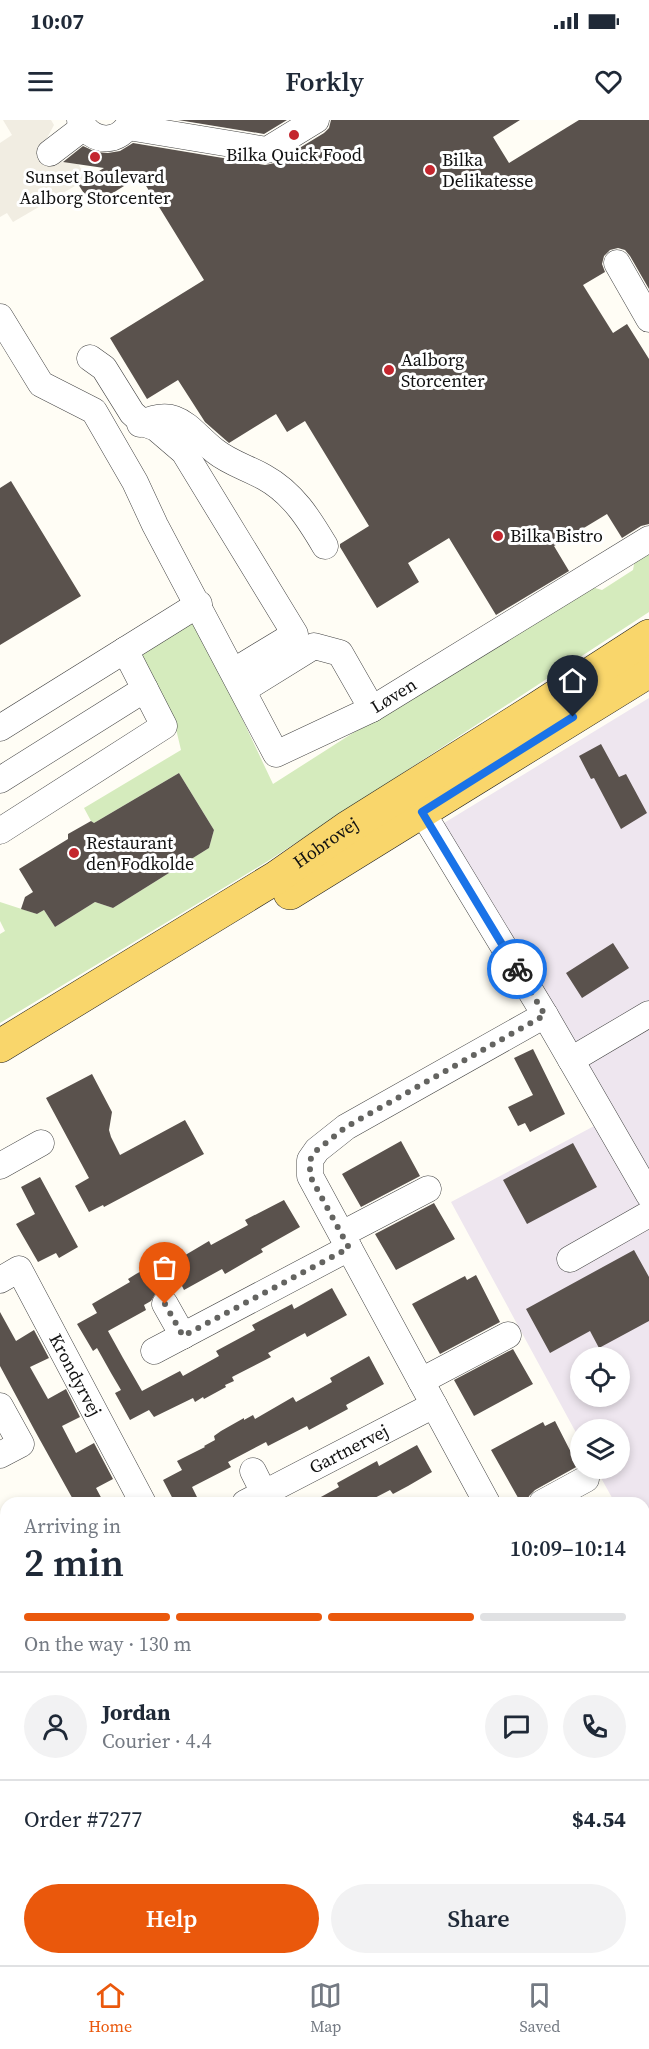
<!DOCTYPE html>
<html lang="en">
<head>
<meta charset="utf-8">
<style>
  :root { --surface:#fff; --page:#f2f2f3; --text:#1f2937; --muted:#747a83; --line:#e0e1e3; --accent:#ea580c }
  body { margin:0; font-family:"Source Serif 4",serif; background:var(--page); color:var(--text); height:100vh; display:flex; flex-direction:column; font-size:22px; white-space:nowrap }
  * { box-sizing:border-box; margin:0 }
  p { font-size:20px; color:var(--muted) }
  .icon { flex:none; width:33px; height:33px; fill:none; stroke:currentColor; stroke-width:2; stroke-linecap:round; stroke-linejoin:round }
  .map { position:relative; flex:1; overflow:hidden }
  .drawer { position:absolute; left:0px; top:1377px; width:650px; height:468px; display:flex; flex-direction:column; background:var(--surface); border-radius:18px 18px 0 0; box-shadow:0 3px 9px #0003 }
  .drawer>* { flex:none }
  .tools { position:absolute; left:570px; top:1227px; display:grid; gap:12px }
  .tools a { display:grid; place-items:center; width:60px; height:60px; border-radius:50%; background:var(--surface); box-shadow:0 3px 9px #0003; font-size:30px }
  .pin { position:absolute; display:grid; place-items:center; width:51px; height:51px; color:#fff; margin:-62px -26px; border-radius:50% 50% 50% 0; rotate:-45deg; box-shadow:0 0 6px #0007 }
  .pin .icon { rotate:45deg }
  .courier { position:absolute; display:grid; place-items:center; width:60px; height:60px; margin:-30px; border:4px solid #1a73e8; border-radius:50%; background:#fff; color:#222; box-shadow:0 2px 8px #0007 }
  .overview em { font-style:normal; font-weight:600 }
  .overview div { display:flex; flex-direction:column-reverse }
  .overview { display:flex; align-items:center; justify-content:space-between; height:102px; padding:0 24px }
  h1 { font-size:39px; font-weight:600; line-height:45px }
  .bar { display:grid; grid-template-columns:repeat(4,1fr); gap:9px 6px; align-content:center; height:72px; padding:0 24px }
  .bar i { height:8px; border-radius:4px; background:var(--line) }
  .bar .active { background:var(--accent) }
  .bar p { grid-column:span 4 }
  .line { display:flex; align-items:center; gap:15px; padding:0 24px; border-top:2px solid var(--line) }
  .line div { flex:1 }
  .round { display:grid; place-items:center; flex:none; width:63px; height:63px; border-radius:32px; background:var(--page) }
  .action { display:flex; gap:12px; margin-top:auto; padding:12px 24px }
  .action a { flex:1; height:69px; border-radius:36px; background:var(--accent); color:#fff; font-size:24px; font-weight:600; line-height:69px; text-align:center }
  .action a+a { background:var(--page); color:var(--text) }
  .status { display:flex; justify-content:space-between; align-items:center; height:42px; padding:0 30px; background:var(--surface); direction:ltr }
  .status svg { height:16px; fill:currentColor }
  header { display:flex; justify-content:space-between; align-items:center; height:78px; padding:0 24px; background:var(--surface); font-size:27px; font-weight:600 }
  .tab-bar { display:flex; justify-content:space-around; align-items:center; height:84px; border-top:2px solid var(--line); background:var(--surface); font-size:16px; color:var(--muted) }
  .tab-bar a { display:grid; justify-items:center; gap:3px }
  .tab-bar .active { color:var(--accent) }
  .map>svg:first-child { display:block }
  .industrial { fill:#eee6ef; fill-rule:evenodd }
  .green { fill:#d5ebbd }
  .plaza { fill:#f1ede2 }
  .building { fill:#5a524d }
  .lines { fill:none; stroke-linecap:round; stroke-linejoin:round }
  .minor-casing { stroke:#444; stroke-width:27 }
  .major-casing { stroke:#222; stroke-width:34 }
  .minor { stroke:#fff; stroke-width:26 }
  .major { stroke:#f9d66b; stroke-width:33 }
  .rail-casing { stroke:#c4262e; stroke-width:7 }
  .rail { stroke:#fff; stroke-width:4.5; stroke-dasharray:14; stroke-linecap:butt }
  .done { stroke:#646461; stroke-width:6; stroke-dasharray:0 10.8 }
  .route { stroke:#1a73e8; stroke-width:8 }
  .poi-dot { fill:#c4262e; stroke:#fff; stroke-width:2 }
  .labels { text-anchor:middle; stroke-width:6; stroke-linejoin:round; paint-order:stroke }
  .poi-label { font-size:18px; fill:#111; stroke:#fff; text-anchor:start }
  .street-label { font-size:18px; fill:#111; stroke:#fff }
</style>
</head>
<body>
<div class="status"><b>10:07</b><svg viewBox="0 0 49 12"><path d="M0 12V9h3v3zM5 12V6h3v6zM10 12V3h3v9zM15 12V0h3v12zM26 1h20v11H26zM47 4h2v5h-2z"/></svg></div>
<header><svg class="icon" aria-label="menu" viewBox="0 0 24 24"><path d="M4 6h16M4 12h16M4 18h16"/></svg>Forkly<svg class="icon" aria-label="heart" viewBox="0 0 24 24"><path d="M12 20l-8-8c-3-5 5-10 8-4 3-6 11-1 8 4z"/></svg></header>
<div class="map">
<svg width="649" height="1845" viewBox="0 0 649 1845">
  <rect width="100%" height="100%" fill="#fffdf5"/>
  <path class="industrial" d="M 649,578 L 649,1445 L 644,1435 L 644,1383 L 615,1383 L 596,1349 L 620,1348 L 620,1310 L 580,1310 L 580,1320 L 451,1082 L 613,996 L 444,703 ZM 580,1238 L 620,1238 L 620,1276 L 580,1276 Z"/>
  <path class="green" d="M 649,426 L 649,492 L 268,741 L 0,903 L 0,814 L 5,811 L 0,801 L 0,782 L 37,794 L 44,790 L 55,807 L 95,782 L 113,788 L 209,728 L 214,710 L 179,653 L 94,703 L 91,701 L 84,688 L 181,630 L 176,609 L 137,537 L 195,499 L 273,664 L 585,465 L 602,470 L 633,450 L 636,434 Z"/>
  <path class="plaza" d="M 3,0 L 51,0 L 54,5 L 47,18 L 47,24 L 56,39 L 63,42 L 77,42 L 87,59 L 13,102 L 7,93 L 0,97 L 0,23 L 12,15 Z"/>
  <path class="building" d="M 178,0 L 287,0 L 264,14 Z
    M 331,0 L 520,0 L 493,17 L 509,43 L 579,0 L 649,0 L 649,169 L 630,136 L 625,130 L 618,128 L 610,130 L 604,136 L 602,144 L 605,152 L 583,165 L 613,213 L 627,204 L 649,239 L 649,404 L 641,406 L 622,418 L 607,394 L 554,426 L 569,451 L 496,495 L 449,418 L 408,443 L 419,462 L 377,488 L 340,427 L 340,424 L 369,406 L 305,301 L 287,312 L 276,294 L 229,323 L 205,302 L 178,260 L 147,279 L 110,218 L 204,160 L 140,56 L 92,86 L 78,64 L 104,48 L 63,42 L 83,26 L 96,32 L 108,33 L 120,31 L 133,23 L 265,45 L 275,43 L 324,13 L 329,8 Z
    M 11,361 L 81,476 L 0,525 L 0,368 Z
    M 601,624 L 619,657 L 626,654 L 647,693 L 621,709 L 594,658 L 591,659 L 579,636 Z
    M 179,653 L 214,710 L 209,728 L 113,788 L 95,782 L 55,807 L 44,790 L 37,794 L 21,789 L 25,777 L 33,772 L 19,749 L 68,719 L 68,714 L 91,701 L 94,703 Z
    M 613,823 L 629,848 L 582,878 L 566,853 Z
    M 533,929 L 565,994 L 530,1012 L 525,1003 L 518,1006 L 508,987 L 533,975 L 514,938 Z
    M 92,954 L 112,992 L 109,1010 L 111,1017 L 120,1035 L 185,1000 L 204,1034 L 104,1087 L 103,1085 L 89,1092 L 75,1066 L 89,1058 L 46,978 Z
    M 401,1021 L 420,1056 L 361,1087 L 342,1054 Z
    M 573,1023 L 597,1067 L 527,1104 L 503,1060 Z
    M 40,1057 L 78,1127 L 59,1138 L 56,1133 L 38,1142 L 16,1104 L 35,1094 L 21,1067 Z
    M 284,1080 L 300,1107 L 261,1129 L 263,1132 L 225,1154 L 222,1149 L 184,1170 L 181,1164 L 170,1170 L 165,1169 L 157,1171 L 151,1181 L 144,1185 L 146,1190 L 108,1211 L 123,1238 L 142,1271 L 180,1251 L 183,1256 L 219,1236 L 216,1231 L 255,1210 L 252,1205 L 292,1184 L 294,1189 L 332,1168 L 347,1195 L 307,1217 L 305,1213 L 268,1233 L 271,1237 L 232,1257 L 234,1261 L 225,1265 L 226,1267 L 204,1279 L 203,1277 L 195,1282 L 193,1278 L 154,1297 L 149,1290 L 130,1300 L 115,1273 L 121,1270 L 111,1253 L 97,1228 L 93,1231 L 77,1204 L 97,1193 L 92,1184 L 130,1162 L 128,1159 L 136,1154 L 160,1141 L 161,1142 L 169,1138 L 170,1141 L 181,1135 L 182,1137 L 209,1121 L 211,1125 L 248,1105 L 245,1100 Z
    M 434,1083 L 455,1119 L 396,1150 L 375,1114 Z
    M 634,1130 L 649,1157 L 649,1201 L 599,1228 L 590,1211 L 550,1233 L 526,1189 Z
    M 476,1155 L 500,1202 L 440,1234 L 412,1184 L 465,1156 L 467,1160 Z
    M 0,1192 L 16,1221 L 34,1210 L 49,1238 L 30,1247 L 48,1279 L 66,1269 L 80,1297 L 62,1306 L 76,1333 L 94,1323 L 113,1359 L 96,1368 L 104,1383 L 75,1383 L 35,1311 L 0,1246 Z
    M 513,1229 L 533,1264 L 474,1296 L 454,1260 Z
    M 369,1236 L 384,1264 L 346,1285 L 348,1289 L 309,1310 L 307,1306 L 268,1326 L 266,1322 L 228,1342 L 231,1347 L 192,1367 L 197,1377 L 187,1383 L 175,1383 L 163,1360 L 182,1350 L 177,1341 L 205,1327 L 204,1326 L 215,1320 L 214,1316 L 221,1311 L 244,1298 L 244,1300 L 253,1295 L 255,1299 L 293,1277 L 296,1282 L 332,1262 L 330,1258 Z
    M 555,1301 L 578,1346 L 535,1370 L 529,1376 L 527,1383 L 521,1383 L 491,1330 L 543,1302 L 545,1306 Z
    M 417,1325 L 432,1352 L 408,1366 L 393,1374 L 390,1370 L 365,1383 L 310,1383 L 339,1367 L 337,1363 L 377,1341 L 379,1346 Z"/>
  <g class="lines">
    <defs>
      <g id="minor">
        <path d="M 80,0 C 91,24 121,25 131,0"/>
        <path d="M 128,7 L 267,30 L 316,0"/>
        <path d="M 50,33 L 84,7"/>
        <path d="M 617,143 L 649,199"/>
        <path id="s1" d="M 0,197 L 41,264 L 94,291 L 135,362 L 155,405 L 276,634 L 372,589 L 649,419"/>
        <path d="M 90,238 L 104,248 L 132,293 L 143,303 L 156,308 L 184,332 L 295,514 L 234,551"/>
        <path d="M 140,304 C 179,285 188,310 215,331 C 230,343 248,348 264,357 C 293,373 309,399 325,426"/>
        <path d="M 243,570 L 314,526 L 340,533 L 372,589"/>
        <path d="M 0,608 L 199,484"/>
        <path d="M 0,660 L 145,569"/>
        <path d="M 413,677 L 545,895 L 649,1075"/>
        <path d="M 0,711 L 164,606 L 125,530"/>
        <path d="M 571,940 L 649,894"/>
        <path d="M 0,1046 L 41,1023"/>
        <path d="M 342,1114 L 428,1069"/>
        <path d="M 570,1139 L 649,1094"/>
        <path id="s2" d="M 0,1160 L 19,1149 L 143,1383"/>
        <path d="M 165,1184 L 183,1216"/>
        <path d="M 154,1231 L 349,1128"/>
        <path d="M 421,1261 L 508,1215"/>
        <path d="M 0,1286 L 21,1324 L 0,1335"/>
        <path d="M 253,1351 L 264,1373"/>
        <path id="s3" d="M 245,1383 L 434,1285"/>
        <path d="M 487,1383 L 310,1056 L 310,1040 L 317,1030 L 346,1007 L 545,895"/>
        <path d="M 542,1383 L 586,1359"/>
        <path d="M 644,1506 L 649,1503"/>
        <path d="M 644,1629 L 649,1626"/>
        <path d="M 0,1660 L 6,1657"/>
        <path d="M 0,1749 L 6,1760"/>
        <path d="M 30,1839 L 30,1845"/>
        <path d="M 298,1845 L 307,1840"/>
      </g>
      <g id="major">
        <path d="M 290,773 L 649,551"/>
        <path id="s4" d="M 0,926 L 277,757 L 347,708 L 541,586 L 649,516"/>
      </g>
    </defs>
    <use href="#minor" class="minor-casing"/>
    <use href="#major" class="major-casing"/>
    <use href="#minor" class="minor"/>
    <use href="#major" class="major"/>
    <defs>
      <path id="rail" d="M 632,1845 L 649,1839"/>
    </defs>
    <use href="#rail" class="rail-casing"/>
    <use href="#rail" class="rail"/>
  </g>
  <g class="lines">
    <path class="done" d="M 165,1184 L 183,1216 L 349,1128 L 310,1056 L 310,1040 L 317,1030 L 346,1007 L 545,895 L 517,849"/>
    <path class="route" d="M 517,849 L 422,692 L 573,597"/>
  </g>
  <g class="poi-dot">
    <circle cx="294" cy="15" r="6"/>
    <circle cx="95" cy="37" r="6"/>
    <circle cx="430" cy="50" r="6"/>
    <circle cx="389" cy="250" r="6"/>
    <circle cx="498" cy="416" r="6"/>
    <circle cx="74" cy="733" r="6"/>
  </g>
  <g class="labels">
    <g class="poi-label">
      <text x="294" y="41" text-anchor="middle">Bilka Quick Food</text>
      <text x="442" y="46">Bilka<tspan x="442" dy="21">Delikatesse</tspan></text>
      <text x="95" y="63" text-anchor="middle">Sunset Boulevard<tspan x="95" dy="21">Aalborg Storcenter</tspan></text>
      <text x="401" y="246">Aalborg<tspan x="401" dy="21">Storcenter</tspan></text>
      <text x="510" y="422">Bilka Bistro</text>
      <text x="86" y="729">Restaurant<tspan x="86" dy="21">den Fodkolde</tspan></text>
    </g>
    <g class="street-label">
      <text dy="6" stroke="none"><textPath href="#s1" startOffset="658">Løven</textPath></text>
      <text dy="6" stroke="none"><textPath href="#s4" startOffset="384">Hobrovej</textPath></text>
      <text dy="6" stroke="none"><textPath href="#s2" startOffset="142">Krondyrvej</textPath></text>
      <text dy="6" stroke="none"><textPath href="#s3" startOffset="117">Gartnervej</textPath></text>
    </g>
  </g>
</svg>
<div class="tools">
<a><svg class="icon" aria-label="locate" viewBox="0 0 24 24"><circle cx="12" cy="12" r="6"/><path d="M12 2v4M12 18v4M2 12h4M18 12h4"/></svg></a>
<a><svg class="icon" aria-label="layers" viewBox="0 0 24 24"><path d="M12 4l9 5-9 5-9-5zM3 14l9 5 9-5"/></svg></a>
</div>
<div class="pin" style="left:165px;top:1184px;background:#ea580c"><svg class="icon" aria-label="bag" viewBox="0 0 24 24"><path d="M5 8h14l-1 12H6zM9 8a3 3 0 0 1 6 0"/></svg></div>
<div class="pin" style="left:573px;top:597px;background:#1f2937"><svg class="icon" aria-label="home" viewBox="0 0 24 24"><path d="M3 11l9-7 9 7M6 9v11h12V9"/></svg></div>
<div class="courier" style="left:517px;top:849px"><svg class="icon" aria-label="bike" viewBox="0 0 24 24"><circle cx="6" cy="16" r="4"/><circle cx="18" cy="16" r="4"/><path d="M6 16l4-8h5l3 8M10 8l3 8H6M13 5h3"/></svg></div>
<section class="drawer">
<div class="overview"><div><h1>2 min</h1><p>Arriving in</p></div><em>10:09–10:14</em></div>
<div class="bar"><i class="active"></i><i class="active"></i><i class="active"></i><i></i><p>On the way · 130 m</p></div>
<div class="line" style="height:108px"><a class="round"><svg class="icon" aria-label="person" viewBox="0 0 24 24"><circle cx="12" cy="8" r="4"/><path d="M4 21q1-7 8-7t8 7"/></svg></a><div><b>Jordan</b><p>Courier · 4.4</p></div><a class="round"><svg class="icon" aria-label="chat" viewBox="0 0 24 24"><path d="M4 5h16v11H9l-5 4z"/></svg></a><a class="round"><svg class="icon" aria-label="phone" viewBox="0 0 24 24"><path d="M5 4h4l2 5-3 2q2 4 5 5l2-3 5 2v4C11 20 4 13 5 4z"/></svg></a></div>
<div class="line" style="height:78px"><div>Order #7277</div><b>$4.54</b></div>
<div class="action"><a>Help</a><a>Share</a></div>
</section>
</div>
<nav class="tab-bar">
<a class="active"><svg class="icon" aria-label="home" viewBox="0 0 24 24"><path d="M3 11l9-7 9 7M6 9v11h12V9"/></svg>Home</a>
<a><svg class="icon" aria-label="map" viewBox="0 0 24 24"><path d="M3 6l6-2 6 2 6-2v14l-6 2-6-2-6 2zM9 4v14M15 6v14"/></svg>Map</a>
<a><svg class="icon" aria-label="saved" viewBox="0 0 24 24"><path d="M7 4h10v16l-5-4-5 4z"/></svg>Saved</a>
</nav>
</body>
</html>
